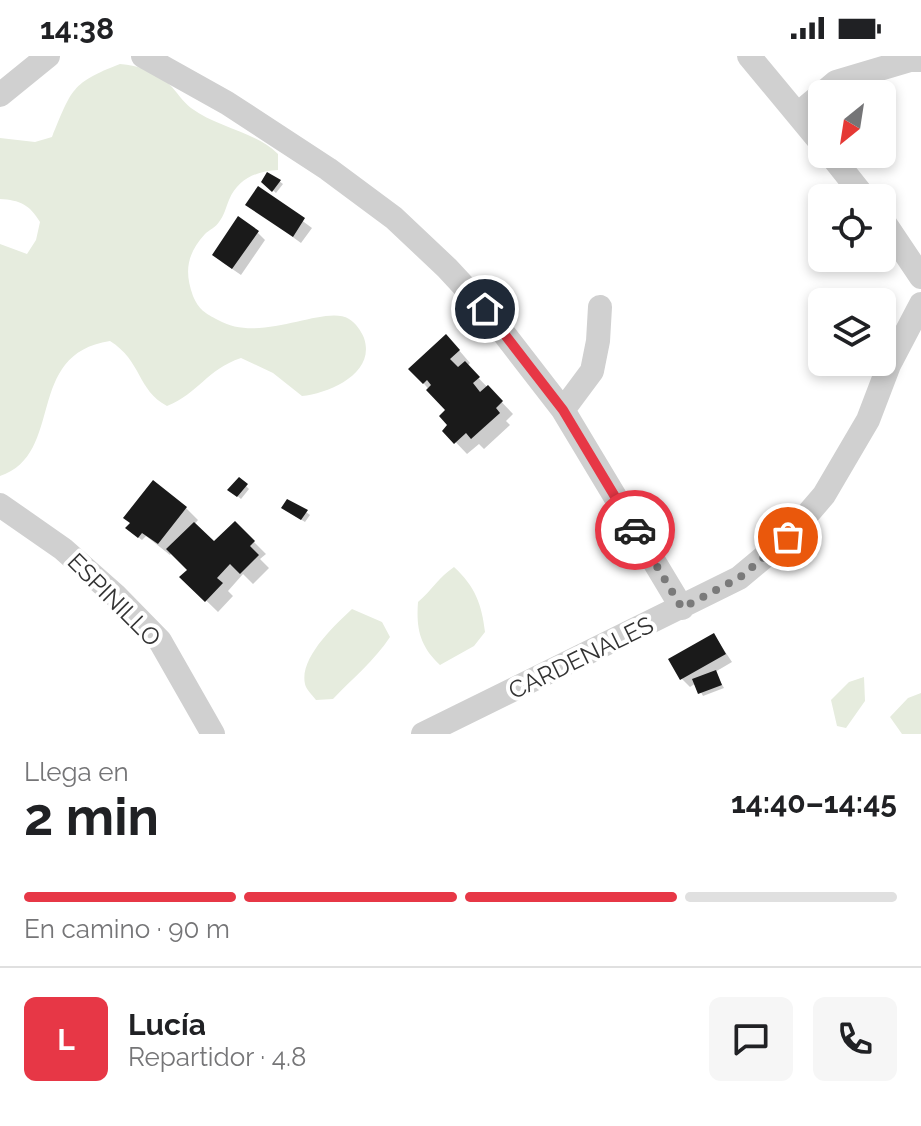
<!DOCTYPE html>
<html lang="es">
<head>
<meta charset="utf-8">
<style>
  :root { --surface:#fff; --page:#f6f6f6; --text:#202124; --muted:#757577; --line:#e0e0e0; --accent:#e73746 }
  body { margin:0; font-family:Raleway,sans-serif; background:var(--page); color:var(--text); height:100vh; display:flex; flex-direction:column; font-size:30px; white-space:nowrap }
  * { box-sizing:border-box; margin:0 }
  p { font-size:26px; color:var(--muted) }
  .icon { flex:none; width:44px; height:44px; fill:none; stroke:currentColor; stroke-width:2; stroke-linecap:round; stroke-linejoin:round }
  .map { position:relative; height:678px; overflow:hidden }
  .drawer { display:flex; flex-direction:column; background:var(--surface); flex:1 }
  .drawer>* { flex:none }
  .needle { width:52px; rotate:210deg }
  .buttons { position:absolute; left:808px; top:24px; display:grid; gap:16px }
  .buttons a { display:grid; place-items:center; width:88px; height:88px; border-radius:12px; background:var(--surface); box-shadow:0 4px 12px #0003; font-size:40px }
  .pin { position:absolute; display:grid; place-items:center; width:68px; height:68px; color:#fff; margin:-34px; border:4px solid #fff; border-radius:50%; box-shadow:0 2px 8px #0007 }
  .courier { position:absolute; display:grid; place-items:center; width:80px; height:80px; margin:-40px; border:6px solid #e73746; border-radius:50%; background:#fff; color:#222; box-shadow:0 2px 10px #0007 }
  .head em { font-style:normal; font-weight:700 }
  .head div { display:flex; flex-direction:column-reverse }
  .head { display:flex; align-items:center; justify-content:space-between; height:136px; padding:0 24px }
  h1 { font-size:52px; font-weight:700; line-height:60px }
  .bar { display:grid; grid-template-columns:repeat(4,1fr); gap:12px 8px; align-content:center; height:96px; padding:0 24px }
  .bar i { height:10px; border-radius:6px; background:var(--line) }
  .bar .active { background:var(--accent) }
  .bar p { grid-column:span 4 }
  .line { display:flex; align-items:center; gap:20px; padding:0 24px; border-top:2px solid var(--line) }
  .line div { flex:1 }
  .round { display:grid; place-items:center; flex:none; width:84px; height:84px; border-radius:12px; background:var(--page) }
  .status { display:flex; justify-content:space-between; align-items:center; height:56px; padding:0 40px; background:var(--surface); direction:ltr }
  .status svg { height:22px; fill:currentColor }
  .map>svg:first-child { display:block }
  .green { fill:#e6ecde }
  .shadow { fill:#0003 }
  .building { fill:#1a1a1a }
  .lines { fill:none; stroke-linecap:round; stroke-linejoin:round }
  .minor { stroke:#d0d0d0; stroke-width:24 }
  .done { stroke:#7a7a7a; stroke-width:8; stroke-dasharray:0 14.4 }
  .route { stroke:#e73746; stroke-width:10 }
  .labels { text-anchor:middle; stroke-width:8; stroke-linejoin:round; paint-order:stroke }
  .street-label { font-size:24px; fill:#333; stroke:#fff }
</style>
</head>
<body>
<div class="status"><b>14:38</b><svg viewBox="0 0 49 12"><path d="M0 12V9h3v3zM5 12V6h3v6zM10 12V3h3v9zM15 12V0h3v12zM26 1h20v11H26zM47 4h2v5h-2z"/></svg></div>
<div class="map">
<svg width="921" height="678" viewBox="0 0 921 678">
  <rect width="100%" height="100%" fill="#fff"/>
  <path class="green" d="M 120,8 C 138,9 158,16 170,29 C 177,36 183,46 191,52 C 218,72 254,75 278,98 L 278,114 C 256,115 238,123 229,144 C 226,151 224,160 219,166 C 216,171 209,174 205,178 C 187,198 184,215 193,240 C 199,254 205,257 218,264 C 261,289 324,248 349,263 C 356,267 361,275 364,282 C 376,317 330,337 302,340 L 273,317 L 241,302 C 206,314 199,337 167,350 C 137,334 142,305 110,285 C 23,298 66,398 0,420 L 0,188 L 27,198 L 36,184 L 40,166 C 30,149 20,144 0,143 L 0,82 L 35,86 L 52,81 C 72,33 71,27 120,8 Z
    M 454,511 C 475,530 482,549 485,576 L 474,590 L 440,609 C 420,590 416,573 418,546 C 432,534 439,521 454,511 Z
    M 352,553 L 382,566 L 390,581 C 375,604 352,623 333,643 L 316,644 C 312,639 306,633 305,628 C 299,602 335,569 352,553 Z
    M 864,621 L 865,645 L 846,672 L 837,670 L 831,644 L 849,626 Z
    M 921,637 L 921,678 L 902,678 L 890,661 L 908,642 Z"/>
  <path class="shadow" d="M 279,125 L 283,128 L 276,137 L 264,126 Z
    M 258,132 L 312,172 L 301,187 L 247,148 Z
    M 257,176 L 265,184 L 241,219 L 222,206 Z
    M 458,293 L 470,307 L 467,310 L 513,358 L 506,365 L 510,369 L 484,393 L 479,388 L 467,398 L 445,375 L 450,369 L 447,354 L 411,313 Z
    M 239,423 L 249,433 L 241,443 L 230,434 Z
    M 186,452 L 198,464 L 194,469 L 214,488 L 235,467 L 266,498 L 260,503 L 269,512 L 253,528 L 243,518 L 228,535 L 233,540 L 218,556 L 182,521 L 190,514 L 172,496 L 170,499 L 146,480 L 142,484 L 131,476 Z
    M 287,455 L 306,456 L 310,459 L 305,466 Z
    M 714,579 L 732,606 L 715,616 L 724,632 L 703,640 L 696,627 L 690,631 L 682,623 Z"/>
  <path class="building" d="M 267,116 L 281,124 L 272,136 L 261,126 Z
    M 258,130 L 305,162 L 293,181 L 245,149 Z
    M 238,160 L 259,175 L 232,213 L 212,199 Z
    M 446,278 L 460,294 L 450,303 L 458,311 L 465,305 L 480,321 L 473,327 L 480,336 L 488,329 L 503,345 L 496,352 L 500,357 L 471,383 L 466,377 L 454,388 L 442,375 L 447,369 L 439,360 L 445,354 L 426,334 L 431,329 L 427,324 L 423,328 L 408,313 Z
    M 239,421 L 248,428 L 237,441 L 227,434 Z
    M 153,424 L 187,451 L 158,488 L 142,477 L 138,482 L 125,472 L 130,467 L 123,462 Z
    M 287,443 L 308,454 L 301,464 L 281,452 Z
    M 235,465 L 255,485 L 250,490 L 259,499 L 240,518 L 230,508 L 217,522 L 223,527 L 205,546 L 179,521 L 187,514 L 166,493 L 194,466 L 214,485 Z
    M 714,577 L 726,598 L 680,624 L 668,603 Z
    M 716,614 L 722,629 L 698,638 L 692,623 Z"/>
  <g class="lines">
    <path class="minor" d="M 143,0 L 227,47 L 328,113 L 394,162 L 447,212 L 485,253 L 563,354 L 682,552
      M 749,0 L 822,88
      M 0,39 L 48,0
      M 798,58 L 836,26 L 910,4 L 921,4
      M 830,98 L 865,142
      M 882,163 L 921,221
      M 563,354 L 592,315 L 598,285 L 600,251
      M 0,449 L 63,493 L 115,539 L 160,585 L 213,678
      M 423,678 L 739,522 L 788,481 L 824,439 L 868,364 L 889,309 L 921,248"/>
  </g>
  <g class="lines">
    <path class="done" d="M 635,474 L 682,552 L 739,522 L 788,481"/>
    <path class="route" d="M 485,253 L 563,354 L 635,474"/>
  </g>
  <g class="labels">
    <g class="street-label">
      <text transform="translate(114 544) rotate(45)" y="8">ESPINILLO</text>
      <text transform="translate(581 602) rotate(-26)" y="8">CARDENALES</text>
    </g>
  </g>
</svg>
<div class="buttons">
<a><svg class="needle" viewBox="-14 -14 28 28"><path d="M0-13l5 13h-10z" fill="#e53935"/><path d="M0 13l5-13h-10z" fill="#757577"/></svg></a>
<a><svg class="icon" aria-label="locate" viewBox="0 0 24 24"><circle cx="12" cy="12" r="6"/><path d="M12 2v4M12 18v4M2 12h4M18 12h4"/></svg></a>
<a><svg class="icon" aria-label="layers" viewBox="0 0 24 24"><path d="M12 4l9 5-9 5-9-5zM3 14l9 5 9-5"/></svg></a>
</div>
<div class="pin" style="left:788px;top:481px;background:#ea580c"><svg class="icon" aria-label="bag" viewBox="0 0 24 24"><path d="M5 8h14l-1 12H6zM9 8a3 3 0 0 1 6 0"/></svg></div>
<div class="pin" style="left:485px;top:253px;background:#1f2937"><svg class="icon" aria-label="home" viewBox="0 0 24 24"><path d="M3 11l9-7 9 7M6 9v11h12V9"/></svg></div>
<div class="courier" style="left:635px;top:474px"><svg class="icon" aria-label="car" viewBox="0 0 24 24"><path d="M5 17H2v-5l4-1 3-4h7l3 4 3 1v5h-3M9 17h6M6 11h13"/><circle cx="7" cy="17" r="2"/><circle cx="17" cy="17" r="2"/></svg></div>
</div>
<section class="drawer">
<div class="head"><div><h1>2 min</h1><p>Llega en</p></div><em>14:40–14:45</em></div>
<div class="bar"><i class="active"></i><i class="active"></i><i class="active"></i><i></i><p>En camino · 90 m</p></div>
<div class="line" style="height:144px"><b class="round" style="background:var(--accent);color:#fff">L</b><div><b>Lucía</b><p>Repartidor · 4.8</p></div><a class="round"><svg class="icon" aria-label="chat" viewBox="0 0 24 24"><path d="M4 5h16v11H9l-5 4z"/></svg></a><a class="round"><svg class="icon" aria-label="phone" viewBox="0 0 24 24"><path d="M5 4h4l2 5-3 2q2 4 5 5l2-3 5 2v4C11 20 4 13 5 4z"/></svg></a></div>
</section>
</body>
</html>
